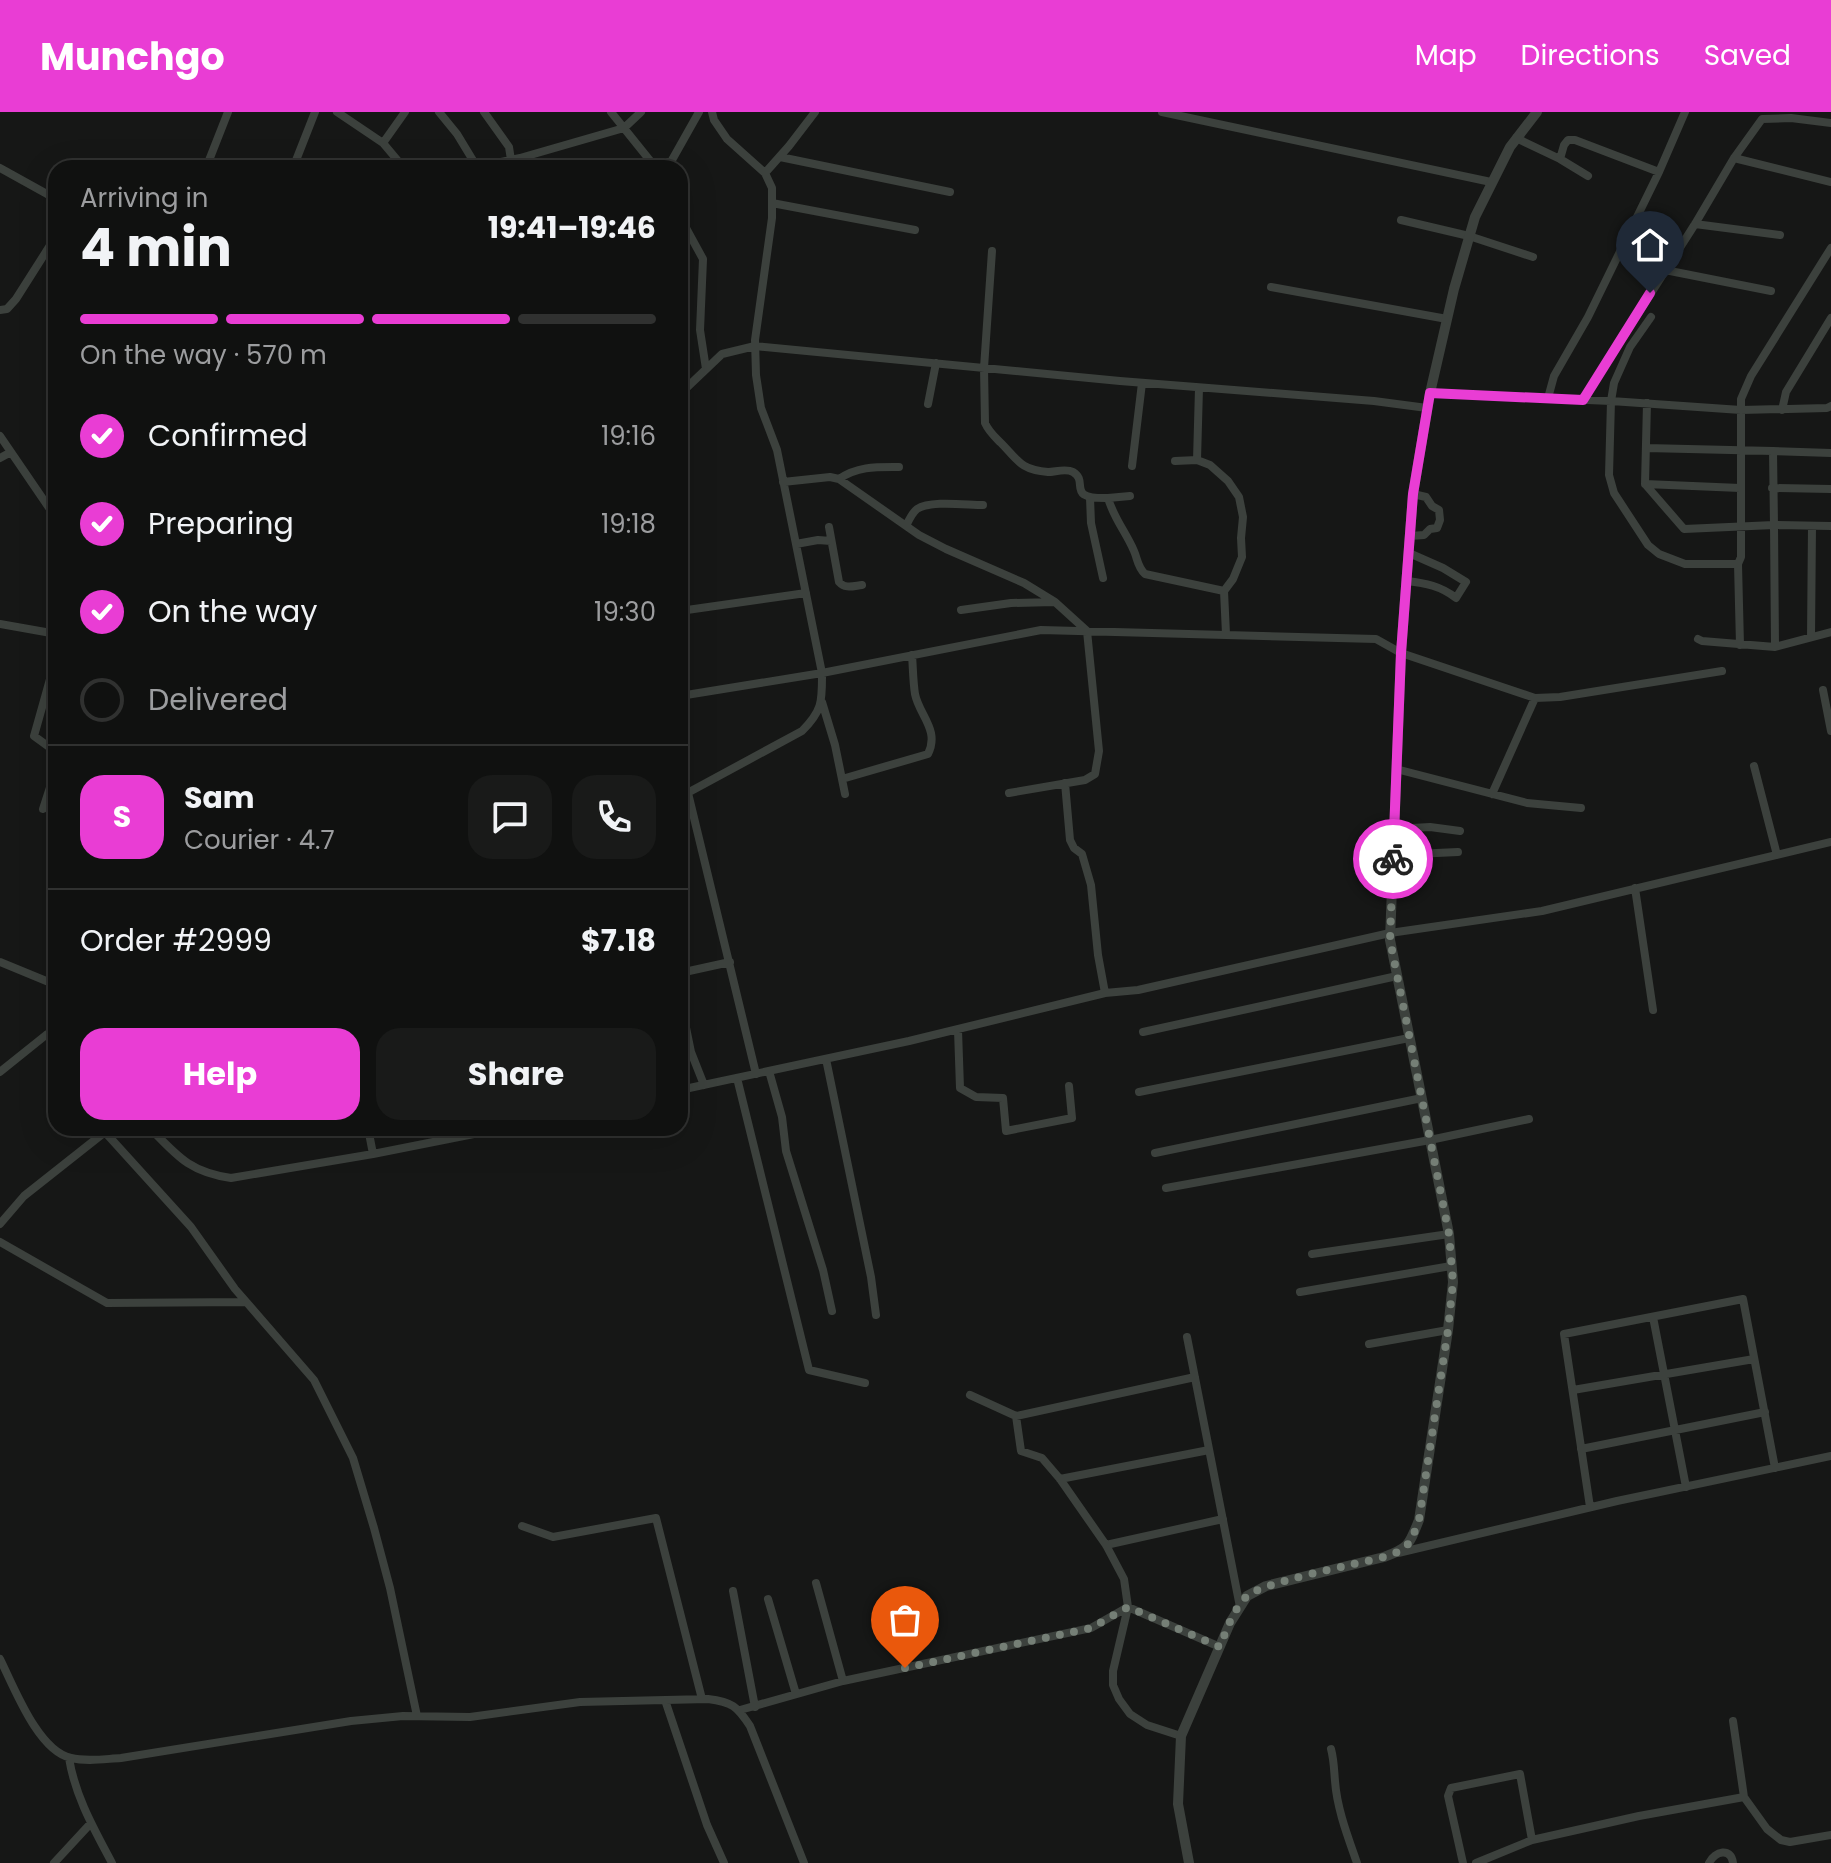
<!DOCTYPE html>
<html lang="en">
<head>
<meta charset="utf-8">
<style>
  :root { --surface:#101110; --page:#191a19; --text:#f1f3f6; --muted:#9c9d9f; --line:#303130; --accent:#e93dd4 }
  body { margin:0; font-family:Poppins,sans-serif; background:var(--page); color:var(--text); height:100vh; display:flex; flex-direction:column; font-size:30px; white-space:nowrap }
  * { box-sizing:border-box; margin:0 }
  p { font-size:26px; color:var(--muted) }
  .icon { flex:none; width:44px; height:44px; fill:none; stroke:currentColor; stroke-width:2; stroke-linecap:round; stroke-linejoin:round }
  .map { position:relative; flex:1; overflow:hidden }
  .panel { position:absolute; left:48px; top:48px; width:640px; height:976px; display:flex; flex-direction:column; background:var(--surface); border-radius:24px; box-shadow:0 8px 32px #0002,0 0 0 2px var(--line) }
  .panel>* { flex:none }
  .pin { position:absolute; display:grid; place-items:center; width:68px; height:68px; color:#fff; margin:-82px -34px; border-radius:50% 50% 50% 0; rotate:-45deg; box-shadow:0 0 8px #0007 }
  .pin .icon { rotate:45deg }
  .courier { position:absolute; display:grid; place-items:center; width:80px; height:80px; margin:-40px; border:6px solid #e93dd4; border-radius:50%; background:#fff; color:#222; box-shadow:0 2px 10px #0007 }
  .summary em { font-style:normal; font-weight:700 }
  .summary div { display:flex; flex-direction:column-reverse }
  .summary { display:flex; align-items:center; justify-content:space-between; height:136px; padding:0 32px }
  h1 { font-size:52px; font-weight:700; line-height:60px }
  .bar { display:grid; grid-template-columns:repeat(4,1fr); gap:12px 8px; align-content:center; height:96px; padding:0 32px }
  .bar i { height:10px; border-radius:6px; background:var(--line) }
  .bar .selected { background:var(--accent) }
  .bar p { grid-column:span 4 }
  .line { display:flex; align-items:center; gap:20px; padding:0 32px; border-top:2px solid var(--line) }
  .line div { flex:1 }
  .round { display:grid; place-items:center; flex:none; width:84px; height:84px; border-radius:24px; background:var(--page) }
  ol { padding:0 32px; list-style:none }
  li { display:flex; align-items:center; gap:24px; height:88px }
  li p { margin-inline-start:auto }
  li .icon { padding:8px; border-radius:50%; background:var(--accent); color:#fff; stroke-width:4 }
  li:last-child { color:var(--muted) }
  li i { width:44px; height:44px; border:4px solid var(--line); border-radius:50% }
  .cta { display:flex; gap:16px; margin-top:auto; padding:16px 32px }
  .cta a { flex:1; height:92px; border-radius:24px; background:var(--accent); color:#fff; font-size:32px; font-weight:700; line-height:92px; text-align:center }
  .cta a+a { background:var(--page); color:var(--text) }
  header { display:flex; align-items:center; gap:48px; box-sizing:border-box; height:112px; padding:0 40px; background:var(--accent); color:#fff }
  header strong { font-size:38px }
  nav { display:flex; gap:44px; margin-inline-start:auto; font-size:28px }
  .map>svg:first-child { display:block }
  .lines { fill:none; stroke-linecap:round; stroke-linejoin:round }
  .minor { stroke:#3c413d; stroke-width:8 }
  .tertiary { stroke:#3c413d; stroke-width:10 }
  .done { stroke:#757f76; stroke-width:8; stroke-dasharray:0 14.4 }
  .route { stroke:#e93dd4; stroke-width:10 }
</style>
</head>
<body>
<header>
<strong>Munchgo</strong>
<nav><a>Map</a><a>Directions</a><a>Saved</a></nav>
</header>
<div class="map">
<svg width="1831" height="1751" viewBox="0 0 1831 1751">
  <rect width="100%" height="100%" fill="#161716"/>
  <g class="lines">
    <path class="minor" d="M 337,0 L 383,31 L 404,56
      M 439,0 L 457,22 L 477,55
      M 484,0 L 509,35 L 511,48
      M 611,0 L 656,56
      M 1162,0 L 1491,70
      M 1516,26 L 1560,47 L 1588,64
      M 383,31 L 405,0
      M 780,45 L 950,80
      M 1734,46 L 1831,70
      M 1560,47 L 1564,33 L 1568,28 L 1575,28 L 1659,60
      M 0,56 L 56,87
      M 206,56 L 228,0
      M 293,56 L 315,0
      M 472,56 L 520,46 L 624,16 L 641,0
      M 655,56 L 672,48 L 699,0
      M 765,61 L 789,34 L 815,0
      M 772,91 L 915,118
      M 680,97 L 686,116 L 703,147 L 700,218 L 706,257
      M 1401,108 L 1469,124 L 1533,145
      M 1695,112 L 1780,123
      M 992,139 L 984,256 L 985,311 C 989,320 994,324 1001,331 C 1017,347 1020,358 1048,360 C 1055,360 1066,356 1073,360 C 1090,370 1064,387 1108,386 C 1114,407 1126,420 1134,439 C 1138,448 1137,454 1145,462 L 1224,479 L 1226,522
      M 1665,158 L 1771,179
      M 1271,175 L 1447,207
      M 0,198 L 7,197 L 16,187 L 56,124
      M 1651,205 L 1630,235 L 1614,271 L 1611,289 L 1609,363 L 1614,381 L 1648,433 L 1659,442 L 1685,452 L 1738,452 L 1740,533
      M 1430,281 L 1611,289 L 1741,298 L 1827,296 L 1831,294
      M 680,282 L 722,242 L 755,234 L 1120,269 L 1374,289 L 1427,296
      M 1548,286 L 1554,264 L 1588,205 L 1659,60 L 1685,0
      M 1583,288 L 1695,112 L 1734,46 L 1762,7 L 1791,6 L 1831,11
      M 1647,291 L 1645,372 L 1684,417 L 1774,413 L 1773,339 L 1831,341
      M 928,292 L 936,251
      M 1782,298 L 1786,280 L 1831,206
      M 0,324 L 56,406
      M 1646,336 L 1773,339
      M 0,346 L 11,340
      M 1197,348 L 1199,276
      M 1175,349 L 1197,348 L 1210,353 L 1228,369 L 1239,385 L 1243,405 L 1241,426 L 1242,445 L 1233,467 L 1224,479
      M 1132,354 L 1142,271
      M 839,367 C 858,354 877,355 899,355
      M 783,370 L 830,365 L 839,367 L 919,423 L 946,437 L 1024,471 L 1055,490 L 1087,519 L 1099,639 L 1095,662 L 1085,668 L 1009,681
      M 1645,372 L 1740,376
      M 1772,376 L 1831,377
      M 1090,386 L 1091,411 L 1103,466
      M 1108,386 L 1130,384
      M 906,414 C 909,408 912,401 917,397 C 931,388 966,393 983,393
      M 829,415 L 839,470 C 845,477 853,474 862,473
      M 1410,424 L 1424,423 L 1430,417 L 1437,416 L 1440,408 L 1439,398 L 1432,394 L 1426,385 L 1413,382
      M 796,432 L 818,428 L 831,429
      M 1738,452 L 1741,445 L 1741,287 L 1751,264 L 1831,136
      M 1407,469 C 1425,471 1441,474 1456,486 L 1466,470 L 1443,456 L 1409,441
      M 961,498 L 1011,491 L 1054,490
      M 680,499 L 806,481
      M 56,511 L 51,521 L 52,560 L 34,624 L 56,640
      M 0,512 L 51,521
      M 1811,525 L 1812,414
      M 1698,527 L 1702,529 L 1775,535 L 1831,520
      M 1775,535 L 1774,413 L 1831,414
      M 1823,578 L 1831,619
      M 680,584 L 822,561 L 1041,518 L 1376,527 L 1401,541 L 1535,586 L 1492,682
      M 1535,586 L 1560,585 L 1722,559
      M 822,590 L 835,633 L 845,682
      M 1754,654 L 1777,743
      M 1396,657 L 1527,691 L 1581,696
      M 842,667 L 928,642 C 940,618 919,603 915,582 C 913,569 913,556 912,543
      M 1065,671 L 1070,728 L 1074,736 L 1082,742 L 1091,773 L 1098,843 L 1105,881
      M 688,681 L 756,962
      M 680,685 L 802,619 C 823,598 822,589 822,561 L 777,338 L 761,296 L 756,263 L 755,228 L 772,106 L 772,76 L 765,61 L 727,27 L 714,8 L 712,0
      M 43,697 L 56,657
      M 1394,717 L 1430,715 L 1460,719
      M 1393,743 L 1458,740
      M 1635,776 L 1653,898
      M 0,850 L 56,873
      M 680,861 L 730,850
      M 683,901 L 691,940 L 704,973
      M 958,918 L 960,976 L 976,985 L 1003,986 L 1006,1019 L 1072,1006 L 1069,974
      M 1143,920 L 1397,864
      M 826,947 L 871,1165 L 876,1203
      M 769,959 L 782,1005 L 786,1039 L 823,1158 L 832,1199
      M 0,960 L 46,923 L 56,917
      M 737,966 L 809,1258 L 865,1271
      M 680,978 L 909,929 L 1105,881 L 1138,878 L 1390,821 L 1542,799 L 1831,730
      M 1139,980 L 1409,926
      M 150,1016 C 178,1045 190,1060 231,1066 L 373,1042 L 504,1016
      M 368,1016 L 373,1042
      M 104,1019 L 191,1115 L 235,1177 L 314,1268 L 353,1346 L 374,1416 L 390,1476 L 417,1604
      M 1155,1041 L 1422,986
      M 1166,1076 L 1430,1028 L 1529,1007
      M 0,1112 L 24,1084 L 110,1016
      M 0,1130 L 107,1191 L 246,1190
      M 1312,1142 L 1449,1122
      M 1300,1180 L 1451,1154
      M 1653,1205 L 1686,1375
      M 1187,1225 L 1240,1495
      M 1369,1232 L 1448,1218
      M 1573,1278 L 1754,1247
      M 970,1283 L 1016,1304 L 1195,1265
      M 1016,1304 L 1021,1339 L 1042,1346 L 1060,1367 L 1106,1433 L 1124,1467 L 1128,1495 L 1113,1559 L 1113,1573 L 1119,1587 L 1130,1602 L 1147,1613 L 1181,1624
      M 1581,1337 L 1765,1300
      M 1060,1367 L 1209,1338
      M 1590,1395 L 1564,1222 L 1743,1187 L 1775,1356
      M 522,1414 L 553,1425 L 656,1406 L 702,1587
      M 1106,1433 L 1223,1407
      M 1398,1441 L 1617,1389 L 1831,1344
      M 816,1471 L 843,1569
      M 733,1479 L 755,1595
      M 768,1487 L 796,1582
      M 0,1547 C 14,1575 38,1639 71,1646 C 87,1650 104,1647 121,1646 L 351,1609 L 403,1604 L 470,1605 L 580,1590 L 708,1587 C 732,1590 737,1594 750,1614 L 804,1751
      M 665,1588 L 707,1713 L 724,1751
      M 740,1598 L 843,1569 L 1091,1516 L 1128,1495 L 1220,1535
      M 1733,1609 L 1744,1685 L 1767,1717 L 1781,1728 L 1790,1730 L 1831,1723
      M 1331,1637 C 1334,1648 1334,1658 1335,1669 C 1337,1697 1348,1725 1357,1751
      M 69,1646 C 75,1684 94,1717 112,1751
      M 54,1751 L 91,1711
      M 1463,1751 L 1448,1684 L 1451,1676 L 1520,1662 L 1532,1728
      M 1476,1751 L 1532,1728 L 1639,1704 L 1744,1685
      M 1709,1751 C 1715,1739 1731,1735 1733,1751"/>
    <path class="tertiary" d="M 1189,1751 L 1178,1692 L 1181,1624 L 1230,1511 L 1247,1484 L 1266,1474 L 1384,1445 C 1409,1436 1409,1433 1419,1408 L 1448,1218 L 1453,1170 L 1449,1122 L 1390,828 L 1401,541 L 1413,382 L 1430,281 L 1454,177 L 1475,105 L 1510,35 L 1537,0"/>
  </g>
  <g class="lines">
    <path class="done" d="M 905,1556 L 1091,1516 L 1128,1495 L 1220,1535 C 1226,1519 1233,1498 1246,1485 C 1261,1470 1358,1452 1384,1445 C 1409,1437 1410,1432 1419,1408 L 1448,1218 L 1453,1170 L 1449,1122 L 1390,828 L 1393,747"/>
    <path class="route" d="M 1393,747 L 1401,541 L 1413,382 L 1430,281 L 1583,288 L 1650,181"/>
  </g>
</svg>
<div class="pin" style="left:905px;top:1556px;background:#ea580c"><svg class="icon" aria-label="bag" viewBox="0 0 24 24"><path d="M5 8h14l-1 12H6zM9 8a3 3 0 0 1 6 0"/></svg></div>
<div class="pin" style="left:1650px;top:181px;background:#1f2937"><svg class="icon" aria-label="home" viewBox="0 0 24 24"><path d="M3 11l9-7 9 7M6 9v11h12V9"/></svg></div>
<div class="courier" style="left:1393px;top:747px"><svg class="icon" aria-label="bike" viewBox="0 0 24 24"><circle cx="6" cy="16" r="4"/><circle cx="18" cy="16" r="4"/><path d="M6 16l4-8h5l3 8M10 8l3 8H6M13 5h3"/></svg></div>
<section class="panel">
<div class="summary"><div><h1>4 min</h1><p>Arriving in</p></div><em>19:41–19:46</em></div>
<div class="bar"><i class="selected"></i><i class="selected"></i><i class="selected"></i><i></i><p>On the way · 570 m</p></div>
<ol>
<li><svg class="icon" aria-label="check" viewBox="0 0 24 24"><path d="M5 12l5 5 9-10"/></svg>Confirmed<p>19:16</p></li>
<li><svg class="icon" aria-label="check" viewBox="0 0 24 24"><path d="M5 12l5 5 9-10"/></svg>Preparing<p>19:18</p></li>
<li><svg class="icon" aria-label="check" viewBox="0 0 24 24"><path d="M5 12l5 5 9-10"/></svg>On the way<p>19:30</p></li>
<li><i></i>Delivered</li>
</ol>
<div class="line" style="height:144px"><b class="round" style="background:var(--accent);color:#fff">S</b><div><b>Sam</b><p>Courier · 4.7</p></div><a class="round"><svg class="icon" aria-label="chat" viewBox="0 0 24 24"><path d="M4 5h16v11H9l-5 4z"/></svg></a><a class="round"><svg class="icon" aria-label="phone" viewBox="0 0 24 24"><path d="M5 4h4l2 5-3 2q2 4 5 5l2-3 5 2v4C11 20 4 13 5 4z"/></svg></a></div>
<div class="line" style="height:104px"><div>Order #2999</div><b>$7.18</b></div>
<div class="cta"><a>Help</a><a>Share</a></div>
</section>
</div>
</body>
</html>
